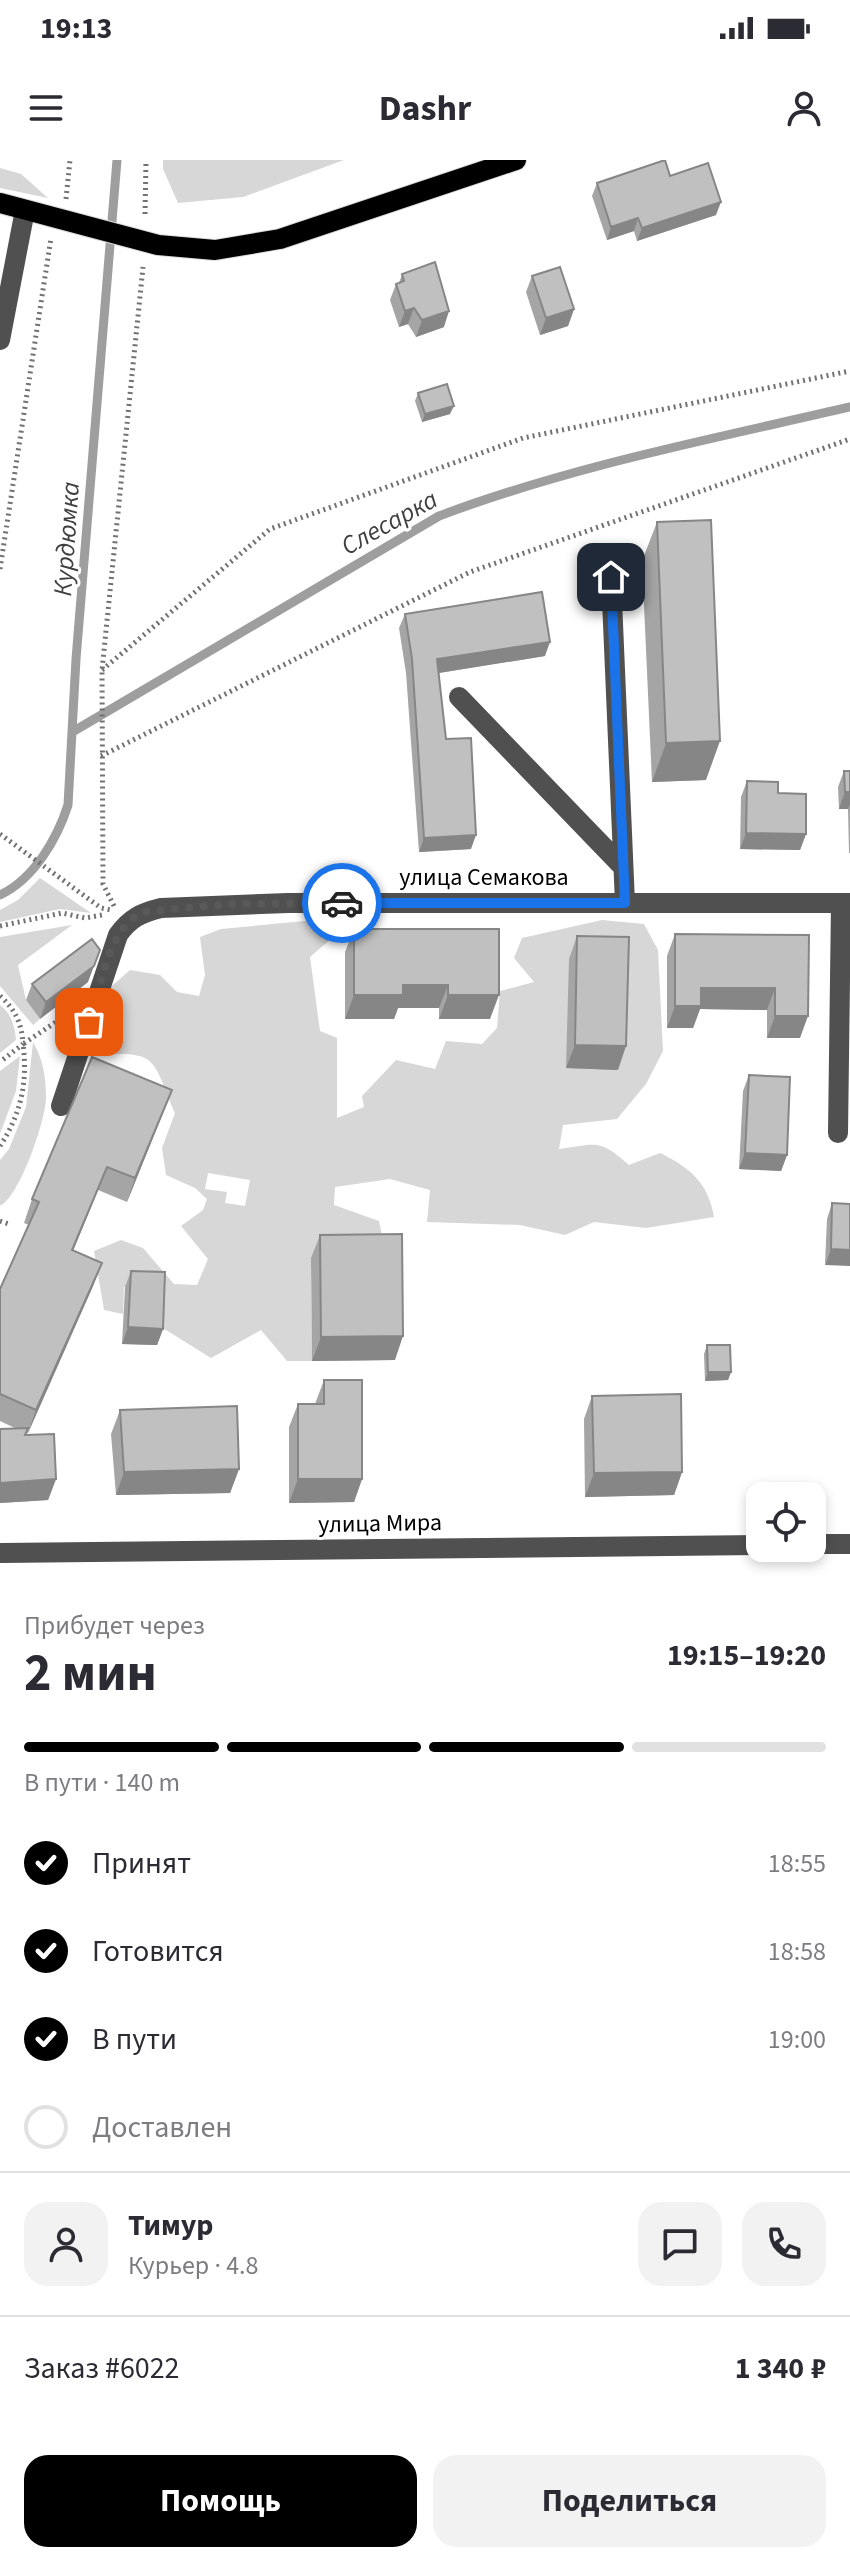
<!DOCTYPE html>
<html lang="ru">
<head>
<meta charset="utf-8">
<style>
  :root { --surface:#fff; --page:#f2f2f3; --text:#2b2b33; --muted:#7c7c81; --line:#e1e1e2; --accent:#000 }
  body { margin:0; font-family:"Source Sans 3",sans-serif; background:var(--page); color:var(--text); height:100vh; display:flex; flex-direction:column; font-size:30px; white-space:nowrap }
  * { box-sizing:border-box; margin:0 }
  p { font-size:26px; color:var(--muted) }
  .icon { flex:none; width:44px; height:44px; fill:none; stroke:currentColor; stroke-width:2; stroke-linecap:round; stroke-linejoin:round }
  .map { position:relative; height:1427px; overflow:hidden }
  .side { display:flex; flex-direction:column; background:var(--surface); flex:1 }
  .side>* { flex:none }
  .buttons { position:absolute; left:746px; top:1322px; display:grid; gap:16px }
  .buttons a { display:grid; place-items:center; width:80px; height:80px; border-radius:16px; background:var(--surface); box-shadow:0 4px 12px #0003; font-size:40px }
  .pin { position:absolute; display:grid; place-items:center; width:68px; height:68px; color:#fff; margin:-34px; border-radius:16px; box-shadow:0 4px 12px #0006 }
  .courier { position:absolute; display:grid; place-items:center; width:80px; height:80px; margin:-40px; border:6px solid #1a73e8; border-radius:50%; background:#fff; color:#222; box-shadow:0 2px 10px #0007 }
  .overview em { font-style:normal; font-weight:700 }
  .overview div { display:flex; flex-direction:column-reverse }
  .overview { display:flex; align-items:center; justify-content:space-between; height:136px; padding:0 24px }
  h1 { font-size:52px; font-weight:700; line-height:60px }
  .bar { display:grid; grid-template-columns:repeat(4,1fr); gap:12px 8px; align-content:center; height:96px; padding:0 24px }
  .bar i { height:10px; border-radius:6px; background:var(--line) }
  .bar .on { background:var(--accent) }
  .bar p { grid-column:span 4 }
  .line { display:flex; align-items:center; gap:20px; padding:0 24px; border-top:2px solid var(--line) }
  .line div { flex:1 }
  .round { display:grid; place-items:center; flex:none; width:84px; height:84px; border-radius:24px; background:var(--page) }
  ol { padding:0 24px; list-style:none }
  li { display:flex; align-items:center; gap:24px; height:88px }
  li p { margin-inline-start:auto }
  li .icon { padding:8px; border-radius:50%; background:var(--accent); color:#fff; stroke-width:4 }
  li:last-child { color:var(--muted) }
  li i { width:44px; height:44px; border:4px solid var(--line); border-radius:50% }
  .primary-button { display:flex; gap:16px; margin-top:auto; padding:16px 24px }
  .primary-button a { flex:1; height:92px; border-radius:24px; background:var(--accent); color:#fff; font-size:32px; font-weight:700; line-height:92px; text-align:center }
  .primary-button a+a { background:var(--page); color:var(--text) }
  .status { display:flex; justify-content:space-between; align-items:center; height:56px; padding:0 40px; background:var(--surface); direction:ltr }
  .status svg { height:22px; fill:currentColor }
  header { display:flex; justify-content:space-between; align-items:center; height:104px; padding:0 24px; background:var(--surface); font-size:36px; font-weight:700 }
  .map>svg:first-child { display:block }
  .green { fill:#d7d7d7; fill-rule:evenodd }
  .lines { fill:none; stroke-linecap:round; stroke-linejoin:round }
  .stream { stroke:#9e9e9e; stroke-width:9 }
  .major-casing { stroke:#dbdbdb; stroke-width:22 }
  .path { stroke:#727272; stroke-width:5; stroke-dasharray:2 4; stroke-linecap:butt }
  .minor { stroke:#505050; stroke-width:20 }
  .major { stroke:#000; stroke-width:20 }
  .wall { fill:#a5a5a5 }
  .shaded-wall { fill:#868686 }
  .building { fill:#c0c0c0; stroke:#868686; stroke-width:2 }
  .done { stroke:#595959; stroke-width:8; stroke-dasharray:0 14.4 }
  .route { stroke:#1a73e8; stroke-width:10 }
  .labels { text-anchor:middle; stroke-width:6; stroke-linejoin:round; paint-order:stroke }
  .street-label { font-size:24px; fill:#000; stroke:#fff }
  .water-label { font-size:26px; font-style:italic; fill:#3f3f3f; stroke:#fff }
</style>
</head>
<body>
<div class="status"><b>19:13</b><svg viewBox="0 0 49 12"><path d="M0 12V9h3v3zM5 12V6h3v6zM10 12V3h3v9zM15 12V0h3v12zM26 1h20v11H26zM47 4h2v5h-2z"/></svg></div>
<header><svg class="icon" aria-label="menu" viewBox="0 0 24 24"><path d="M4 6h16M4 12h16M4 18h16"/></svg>Dashr<svg class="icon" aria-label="person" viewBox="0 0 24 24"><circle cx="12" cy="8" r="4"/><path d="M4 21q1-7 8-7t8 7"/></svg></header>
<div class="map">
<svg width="850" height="1427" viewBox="0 0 850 1427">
  <rect width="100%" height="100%" fill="#fff"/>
  <path class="green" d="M 163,0 L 344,0 L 243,37 L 178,43 L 163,9 Z
    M 0,8 L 21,14 L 48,38 L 0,28 Z
    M 40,718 L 91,753 L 60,749 L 0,762 L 0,750 L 18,740 Z
    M 315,760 L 332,778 L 310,797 L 320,871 L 337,878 L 337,958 L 364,947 L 362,936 L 396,900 L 435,909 L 446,881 L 482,884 L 497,868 L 500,831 L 534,822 L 514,798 L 522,778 L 602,760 L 644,764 L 658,790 L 663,891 L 646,924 L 617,959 L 563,965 L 559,989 C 596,984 599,978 629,1005 L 660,993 C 691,1008 708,1023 714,1057 L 646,1068 L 594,1062 L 565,1075 L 520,1065 L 427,1062 L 430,1030 L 390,1019 L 335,1027 L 334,1045 L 379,1061 L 384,1084 L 311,1098 L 312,1201 L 287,1201 L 261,1170 L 211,1198 L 158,1165 L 158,1128 L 124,1127 L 123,1154 L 104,1150 L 94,1091 L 121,1080 L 143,1088 L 174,1124 L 197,1125 L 208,1099 L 181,1066 L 203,1050 L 207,1039 L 195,1028 L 166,1015 L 162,988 L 175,953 C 151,897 159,891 95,895 L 105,832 L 130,810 L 160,815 L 177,832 L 199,836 L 205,815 L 200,777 L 221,769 ZM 208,1013 L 250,1020 L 245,1046 L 225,1043 L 227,1032 L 205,1029 Z
    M 72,765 L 18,805 L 26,840 L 40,859 L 33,865 L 0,826 L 0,777 Z
    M 0,845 C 11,853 15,866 16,880 L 0,893 Z
    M 33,882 C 43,899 46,917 46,937 C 46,960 20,1036 0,1046 L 0,1000 L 9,989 L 26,947 Z
    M 20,896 L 16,931 L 0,974 L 0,911 Z"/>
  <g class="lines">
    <path class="stream" d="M 74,571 L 439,356 C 572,306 712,279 850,247
      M 0,735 C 34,719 57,679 68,645 L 76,499 L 117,0"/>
    <defs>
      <path id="major" d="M 0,43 L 158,85 L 215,90 L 280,79 L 516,0"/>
    </defs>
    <use href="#major" class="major-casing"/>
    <path class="path" d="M 66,39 L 70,0
      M 145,54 L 146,0
      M 0,409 L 51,78
      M 102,510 L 270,369 L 523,278 L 850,211
      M 101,596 L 470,412 L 850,279
      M 0,674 L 101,748 L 111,750
      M 114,746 L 103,724 L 102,510 L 143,107
      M 0,766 L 62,753 L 85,758 L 102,755
      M 0,836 C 15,849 22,864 23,884 L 0,902
      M 0,986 C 21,954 28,922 23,884 L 65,856
      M 0,1061 L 9,1064"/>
    <path class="minor" d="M 0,180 L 25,50
      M 611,417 L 625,743
      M 459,537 L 623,707
      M 61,946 L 118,775 C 130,758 141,753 161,748 L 288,743 L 850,743
      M 838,973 L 841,743
      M 812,1384 L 850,1384
      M 0,1393 L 760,1385"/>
    <use href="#major" class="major"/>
  </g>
  <path class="wall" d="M 670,16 L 716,55 L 637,81 L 634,71 L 607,80 L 592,36 L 597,23 Z
    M 402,114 L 444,167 L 416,177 L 408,164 L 399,167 L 390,140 L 396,124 L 399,123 Z
    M 532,116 L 574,149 L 568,166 L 540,175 L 526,132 Z
    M 418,233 L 450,254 L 422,262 L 415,241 Z
    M 657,362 L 706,620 L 652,622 L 642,401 Z
    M 405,454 L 545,496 L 439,513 L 446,579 L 471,689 L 419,692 L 406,513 L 399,468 Z
    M 844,611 L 850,611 L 850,693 L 849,693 L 848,649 L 839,649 L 838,627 Z
    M 747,621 L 778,633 L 806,674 L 800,690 L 740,689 L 741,637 Z
    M 354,769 L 499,769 L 490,859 L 439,859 L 439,848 L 398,848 L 394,859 L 345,859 L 345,792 Z
    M 675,774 L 809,775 L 800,878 L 767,878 L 767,850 L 700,849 L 693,868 L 667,868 L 667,796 Z
    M 577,776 L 618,910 L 566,908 L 569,799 Z
    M 88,822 L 40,859 L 26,840 L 32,824 Z
    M 749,915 L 787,995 L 781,1011 L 739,1009 L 743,931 Z
    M 163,953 L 127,1042 L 98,1030 L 73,1090 L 102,1103 L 93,1126 L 28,1273 L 26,1273 L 25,1275 L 56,1319 L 48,1340 L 0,1343 L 0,1269 L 17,1269 L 0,1261 L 0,1129 L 29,1065 L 24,1063 L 32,1039 Z
    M 832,1043 L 850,1044 L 825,1105 L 827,1059 Z
    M 320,1075 L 395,1200 L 312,1201 L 311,1098 Z
    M 131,1111 L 163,1169 L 157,1185 L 122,1184 L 125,1127 Z
    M 707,1185 L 731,1212 L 728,1220 L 705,1221 L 704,1194 Z
    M 324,1220 L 362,1319 L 354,1342 L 289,1343 L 289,1267 L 298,1244 L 315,1244 Z
    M 592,1236 L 682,1312 L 674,1335 L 585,1337 L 584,1259 Z
    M 120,1250 L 239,1309 L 230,1333 L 116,1335 L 111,1274 Z"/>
  <path class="shaded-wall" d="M 721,42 L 716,55 L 637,81 L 642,68 Z
    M 638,58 L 634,71 L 607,80 L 611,67 Z
    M 414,148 L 408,164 L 399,167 L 405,151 Z
    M 574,149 L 568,166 L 540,175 L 546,158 Z
    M 449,151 L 444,167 L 416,177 L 422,160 Z
    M 454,246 L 450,254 L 422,262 L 425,254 Z
    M 550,482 L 545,496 L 432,514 L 437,499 Z
    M 720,581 L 706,620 L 652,622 L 666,583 Z
    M 845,632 L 850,632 L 850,644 L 848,649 L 839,649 Z
    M 746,673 L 806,674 L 800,690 L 740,689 Z
    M 476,675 L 471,689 L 419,692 L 424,678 Z
    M 94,806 L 88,822 L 40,859 L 46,842 Z
    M 403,825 L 448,825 L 439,848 L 398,848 L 394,859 L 345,859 L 354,835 Z
    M 701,828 L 775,828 L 767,850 L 700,849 L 693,868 L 667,868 L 675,846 Z
    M 448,835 L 499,835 L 490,859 L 439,859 Z
    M 775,856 L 808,856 L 800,878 L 767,878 Z
    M 575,885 L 626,886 L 618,910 L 566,908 Z
    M 172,930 L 163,953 L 127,1042 L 135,1018 Z
    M 745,993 L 787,995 L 781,1011 L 739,1009 Z
    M 107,1007 L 98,1030 L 64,1113 L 72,1090 Z
    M 831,1089 L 850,1090 L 850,1106 L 825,1105 Z
    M 102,1103 L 93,1126 L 28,1273 L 36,1250 Z
    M 128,1167 L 163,1169 L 157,1185 L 122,1184 Z
    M 403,1176 L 395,1200 L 312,1201 L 321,1177 Z
    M 708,1212 L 731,1212 L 728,1220 L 705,1221 Z
    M 239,1309 L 230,1333 L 116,1335 L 124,1312 Z
    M 682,1312 L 674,1335 L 585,1337 L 594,1313 Z
    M 56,1319 L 48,1340 L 0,1343 L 0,1323 Z
    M 298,1319 L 362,1319 L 354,1342 L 289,1343 Z"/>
  <path class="building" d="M 665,0 L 670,16 L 708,3 L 721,42 L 642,68 L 638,58 L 611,67 L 597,23 Z
    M 435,102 L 449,151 L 422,160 L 414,148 L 405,151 L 396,124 L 404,121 L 402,114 Z
    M 560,107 L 574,149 L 546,158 L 532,116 Z
    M 447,224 L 454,246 L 425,254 L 418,233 Z
    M 711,360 L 720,581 L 666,583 L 657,362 Z
    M 542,432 L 550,482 L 437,499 L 446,579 L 471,578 L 476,675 L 424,678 L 412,499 L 405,454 Z
    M 844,611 L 850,611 L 850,632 L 845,632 Z
    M 747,621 L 778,622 L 778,633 L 806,634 L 806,674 L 746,673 Z
    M 354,769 L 499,769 L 499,835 L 448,835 L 448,825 L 403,825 L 403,835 L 354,835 Z
    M 675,774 L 809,775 L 808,856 L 775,856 L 775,828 L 701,828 L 701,846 L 675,846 Z
    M 577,776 L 629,777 L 626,886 L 575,885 Z
    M 92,779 L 100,790 L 94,806 L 46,842 L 32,824 Z
    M 92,897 L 172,930 L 135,1018 L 107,1007 L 72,1090 L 102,1103 L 36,1250 L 0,1234 L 0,1129 L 39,1042 L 32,1039 Z
    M 749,915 L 790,917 L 787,995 L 745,993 Z
    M 832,1043 L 850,1044 L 850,1090 L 831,1089 Z
    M 402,1074 L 403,1176 L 321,1177 L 320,1075 Z
    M 131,1111 L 165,1112 L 163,1169 L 128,1167 Z
    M 707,1185 L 730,1185 L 731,1212 L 708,1212 Z
    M 324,1220 L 362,1220 L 362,1319 L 298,1319 L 298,1244 L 324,1244 Z
    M 681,1234 L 682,1312 L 594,1313 L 592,1236 Z
    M 237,1246 L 239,1309 L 124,1312 L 120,1250 Z
    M 28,1268 L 25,1275 L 54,1274 L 56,1319 L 0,1323 L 0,1269 Z"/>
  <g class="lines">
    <path class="done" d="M 89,862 C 101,827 107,773 141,752 L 231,744 L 342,743"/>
    <path class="route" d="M 342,743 L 625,743 L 611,417"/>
  </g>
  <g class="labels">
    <g class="street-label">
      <text x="484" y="725">улица Семакова</text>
      <text transform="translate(380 1363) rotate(-1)" y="8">улица Мира</text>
    </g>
    <g class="water-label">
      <text transform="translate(389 362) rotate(-29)" y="9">Слесарка</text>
      <text transform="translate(66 379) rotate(-86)" y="9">Курдюмка</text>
    </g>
  </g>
</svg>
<div class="buttons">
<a><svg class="icon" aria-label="locate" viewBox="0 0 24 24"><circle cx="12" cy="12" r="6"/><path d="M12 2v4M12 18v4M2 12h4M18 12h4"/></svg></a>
</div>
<div class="pin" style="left:89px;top:862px;background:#ea580c"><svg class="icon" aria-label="bag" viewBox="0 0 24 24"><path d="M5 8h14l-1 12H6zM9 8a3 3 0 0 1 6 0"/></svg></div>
<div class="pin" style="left:611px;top:417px;background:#1f2937"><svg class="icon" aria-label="home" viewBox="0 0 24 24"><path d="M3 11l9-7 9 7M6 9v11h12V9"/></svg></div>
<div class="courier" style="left:342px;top:743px"><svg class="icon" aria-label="car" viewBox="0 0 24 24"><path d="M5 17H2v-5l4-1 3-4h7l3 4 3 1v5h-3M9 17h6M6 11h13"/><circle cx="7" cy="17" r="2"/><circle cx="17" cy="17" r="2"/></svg></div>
</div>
<section class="side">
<div class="overview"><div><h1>2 мин</h1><p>Прибудет через</p></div><em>19:15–19:20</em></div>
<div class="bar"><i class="on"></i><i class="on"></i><i class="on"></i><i></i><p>В пути · 140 m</p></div>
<ol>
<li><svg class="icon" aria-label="check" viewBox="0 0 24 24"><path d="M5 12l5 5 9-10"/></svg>Принят<p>18:55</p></li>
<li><svg class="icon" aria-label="check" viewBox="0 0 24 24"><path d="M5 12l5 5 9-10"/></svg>Готовится<p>18:58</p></li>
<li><svg class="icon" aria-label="check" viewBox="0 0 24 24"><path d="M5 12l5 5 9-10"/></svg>В пути<p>19:00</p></li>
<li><i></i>Доставлен</li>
</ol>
<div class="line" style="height:144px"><a class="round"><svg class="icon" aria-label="person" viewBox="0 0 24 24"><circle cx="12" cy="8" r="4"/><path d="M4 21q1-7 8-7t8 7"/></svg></a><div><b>Тимур</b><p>Курьер · 4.8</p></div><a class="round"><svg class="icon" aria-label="chat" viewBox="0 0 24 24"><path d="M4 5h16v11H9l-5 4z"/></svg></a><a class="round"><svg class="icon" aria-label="phone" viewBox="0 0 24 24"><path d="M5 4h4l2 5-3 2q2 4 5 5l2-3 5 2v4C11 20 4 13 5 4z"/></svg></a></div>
<div class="line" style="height:104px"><div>Заказ #6022</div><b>1 340 ₽</b></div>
<div class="primary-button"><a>Помощь</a><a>Поделиться</a></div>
</section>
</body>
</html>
